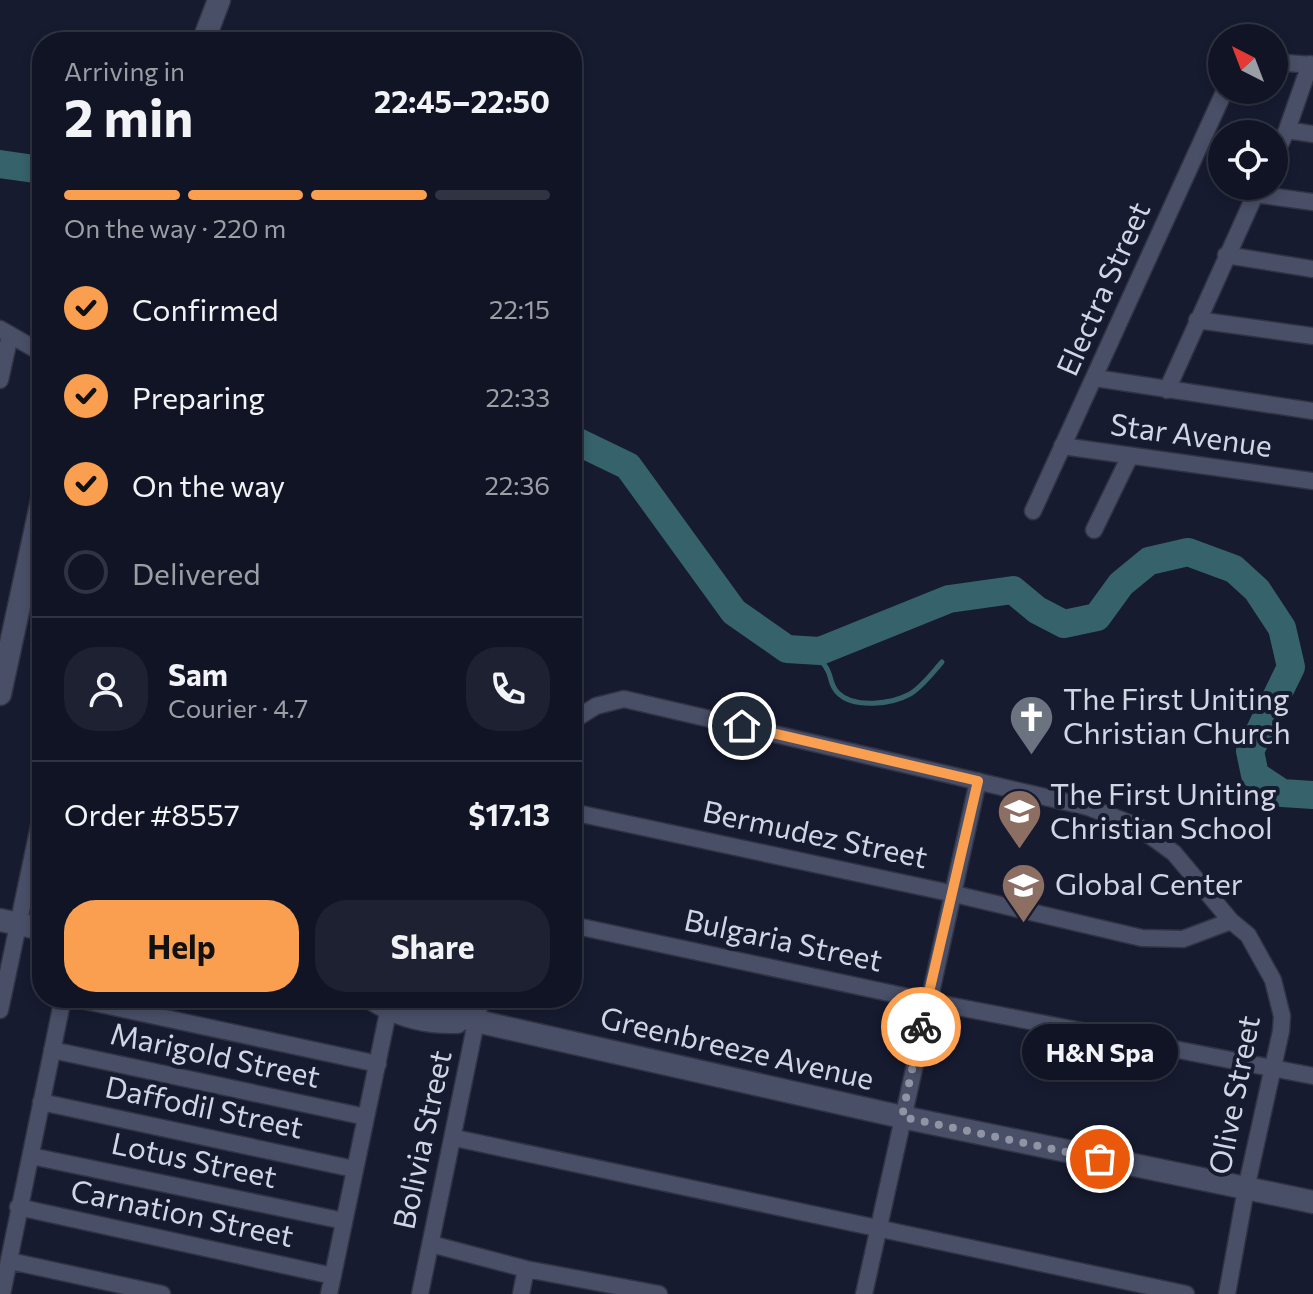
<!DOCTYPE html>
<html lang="en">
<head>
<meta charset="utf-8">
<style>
  :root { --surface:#111424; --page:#1e2131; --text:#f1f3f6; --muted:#9c9ea6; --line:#303341; --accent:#fa9f4f }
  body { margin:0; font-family:Commissioner,sans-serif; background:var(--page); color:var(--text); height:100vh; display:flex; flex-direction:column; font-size:30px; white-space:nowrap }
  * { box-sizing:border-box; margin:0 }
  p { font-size:26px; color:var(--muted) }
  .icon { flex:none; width:44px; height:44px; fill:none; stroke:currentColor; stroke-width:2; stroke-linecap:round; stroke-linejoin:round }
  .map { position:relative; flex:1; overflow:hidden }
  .details { position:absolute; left:32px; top:32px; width:550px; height:976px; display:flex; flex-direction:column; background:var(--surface); border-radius:32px; box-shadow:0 4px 12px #0003,0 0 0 2px var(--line) }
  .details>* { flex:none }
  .needle { width:52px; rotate:318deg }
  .fabs { position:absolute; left:1208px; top:24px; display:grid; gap:16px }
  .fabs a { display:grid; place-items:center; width:80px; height:80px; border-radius:50%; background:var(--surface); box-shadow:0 4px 12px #0003,0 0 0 2px var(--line); font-size:40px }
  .pin { position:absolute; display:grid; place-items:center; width:68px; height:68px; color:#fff; margin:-34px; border:4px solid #fff; border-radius:50%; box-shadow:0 2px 8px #0007 }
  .courier { position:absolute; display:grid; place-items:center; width:80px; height:80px; margin:-40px; border:6px solid #fa9f4f; border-radius:50%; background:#fff; color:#222; box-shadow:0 2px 10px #0007 }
  .bubble { position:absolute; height:56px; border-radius:28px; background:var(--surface); box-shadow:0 4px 12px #0003,0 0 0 2px var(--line); font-size:26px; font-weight:700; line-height:56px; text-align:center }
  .headline em { font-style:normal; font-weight:700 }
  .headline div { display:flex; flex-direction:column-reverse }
  .headline { display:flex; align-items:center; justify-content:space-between; height:136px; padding:0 32px }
  h1 { font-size:52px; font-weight:700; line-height:60px }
  .bar { display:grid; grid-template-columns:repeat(4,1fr); gap:12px 8px; align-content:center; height:96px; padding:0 32px }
  .bar i { height:10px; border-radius:6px; background:var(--line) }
  .bar .current { background:var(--accent) }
  .bar p { grid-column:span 4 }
  .line { display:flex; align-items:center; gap:20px; padding:0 32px; border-top:2px solid var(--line) }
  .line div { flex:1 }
  .round { display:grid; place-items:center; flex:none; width:84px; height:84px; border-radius:32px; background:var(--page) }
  ol { padding:0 32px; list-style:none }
  li { display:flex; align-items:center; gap:24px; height:88px }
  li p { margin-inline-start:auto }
  li .icon { padding:8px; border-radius:50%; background:var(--accent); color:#111; stroke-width:4 }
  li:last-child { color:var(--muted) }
  li i { width:44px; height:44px; border:4px solid var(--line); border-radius:50% }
  .cta { display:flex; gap:16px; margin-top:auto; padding:16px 32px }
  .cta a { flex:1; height:92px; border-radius:32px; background:var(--accent); color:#111; font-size:32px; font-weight:700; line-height:92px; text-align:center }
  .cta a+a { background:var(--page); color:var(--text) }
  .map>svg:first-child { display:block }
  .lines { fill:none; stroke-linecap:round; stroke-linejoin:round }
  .stream { stroke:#36626b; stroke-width:5 }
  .river { stroke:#36626b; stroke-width:28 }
  .minor-casing { stroke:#313344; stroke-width:19 }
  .tertiary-casing { stroke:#313344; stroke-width:25 }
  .minor { stroke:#494f67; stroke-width:16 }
  .tertiary { stroke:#494f67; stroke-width:22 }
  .done { stroke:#9094a5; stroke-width:8; stroke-dasharray:0 14.4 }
  .route { stroke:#fa9f4f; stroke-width:10 }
  .labels { text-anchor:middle; stroke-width:8; stroke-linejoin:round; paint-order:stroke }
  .street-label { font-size:30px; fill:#d1d5e4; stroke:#171b30 }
  .poi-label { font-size:30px; fill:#d1d5e4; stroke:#171b30; text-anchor:start }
</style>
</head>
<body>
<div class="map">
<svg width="1313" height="1294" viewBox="0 0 1313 1294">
  <rect width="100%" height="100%" fill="#171b30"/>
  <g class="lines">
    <path class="stream" d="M 805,650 C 814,656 824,661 828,671 C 832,679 830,685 838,693 C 854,709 892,704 910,694 C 922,687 933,672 942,662"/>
    <path class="river" d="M 0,164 L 42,170
      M 572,439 L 628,466 L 734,612 L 787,649 L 820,651 L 949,599 L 1013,590 L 1037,610 L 1064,624 L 1097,617 L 1121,584 L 1149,561 L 1188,552 L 1234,569 L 1257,590 L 1282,628 L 1291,667 L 1250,751 L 1255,775 L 1282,793 L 1313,795"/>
    <defs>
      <path id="minor" d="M 1274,62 L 1313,65
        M 1287,130 L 1313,134
        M 1274,157 L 1287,130 L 1310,64
        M 1255,194 L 1313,202
        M 1226,255 L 1313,269
        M 1197,320 L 1313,336
        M 0,329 L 42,353
        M 1095,378 L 1313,411
        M 0,380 L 10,335
        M 1167,390 L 1259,186
        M 1062,446 L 1313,481
        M 1033,511 L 1225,90
        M 1094,530 L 1130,456
        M 572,721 L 596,706 L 624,699 L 1088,807 L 1137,826 L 1174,853 L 1231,921 L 1248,935 L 1273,980 L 1282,1016 L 1281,1031 L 1246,1189 L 1227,1294
        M 572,812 L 950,893 L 1142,938 L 1183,939 L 1231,921
        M 572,925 L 927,1001 L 1313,1076
        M 72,998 L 378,1064
        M 0,1010 L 42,812
        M 52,1050 L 366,1117
        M 41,1102 L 354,1169
        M 455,1138 L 1186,1294
        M 31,1156 L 344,1221
        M 18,1207 L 333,1276
        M 431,1244 L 526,1269 L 659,1294
        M 10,1261 L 162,1294
        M 2,1294 L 63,998
        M 329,1294 L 391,998
        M 420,1294 L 481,998
        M 521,1294 L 526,1269
        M 864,1294 L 978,781"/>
      <path id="tertiary" d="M 203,42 L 219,0
        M 0,694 L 42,500
        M 0,920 L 42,929
        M 371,998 C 397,1016 426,1023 457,1022
        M 397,998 L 476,1021 L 902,1117 L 1313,1202"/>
    </defs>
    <use href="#minor" class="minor-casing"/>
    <use href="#tertiary" class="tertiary-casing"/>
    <use href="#minor" class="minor"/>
    <use href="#tertiary" class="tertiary"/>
  </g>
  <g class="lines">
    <path class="done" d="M 921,1027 L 902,1117 L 1100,1159"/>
    <path class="route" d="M 742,726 L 978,781 L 921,1027"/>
  </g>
  <defs>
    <symbol id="church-pin" viewBox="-11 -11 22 30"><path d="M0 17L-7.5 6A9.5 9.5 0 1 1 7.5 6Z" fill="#6b7280" stroke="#171b30"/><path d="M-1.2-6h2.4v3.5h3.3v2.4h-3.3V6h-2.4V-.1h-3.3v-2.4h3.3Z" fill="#fff"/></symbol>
    <symbol id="school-pin" viewBox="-11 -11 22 30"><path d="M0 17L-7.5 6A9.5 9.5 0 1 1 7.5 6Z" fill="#8d6e63" stroke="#171b30"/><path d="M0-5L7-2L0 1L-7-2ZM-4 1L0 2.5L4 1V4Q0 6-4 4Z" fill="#fff"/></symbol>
  </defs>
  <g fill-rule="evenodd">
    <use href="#church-pin" x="1006" y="692" width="51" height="69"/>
    <use href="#school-pin" x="994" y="786" width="51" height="69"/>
    <use href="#school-pin" x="998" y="860" width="51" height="69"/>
  </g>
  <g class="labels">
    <g class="street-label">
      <text transform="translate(1104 289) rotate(-66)" y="10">Electra Street</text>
      <text transform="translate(1191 436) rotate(8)" y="10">Star Avenue</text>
      <text transform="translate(815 835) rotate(12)" y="10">Bermudez Street</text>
      <text transform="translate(783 941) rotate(12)" y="10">Bulgaria Street</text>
      <text transform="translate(737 1049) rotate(13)" y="10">Greenbreeze Avenue</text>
      <text transform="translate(215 1056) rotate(12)" y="10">Marigold Street</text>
      <text transform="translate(1235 1095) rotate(-79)" y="10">Olive Street</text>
      <text transform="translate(204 1108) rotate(12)" y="10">Daffodil Street</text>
      <text transform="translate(423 1140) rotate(-78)" y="10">Bolivia Street</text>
      <text transform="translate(194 1161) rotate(12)" y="10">Lotus Street</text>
      <text transform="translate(182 1214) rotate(12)" y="10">Carnation Street</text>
    </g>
    <g class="poi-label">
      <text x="1063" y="710">The First Uniting<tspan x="1063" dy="34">Christian Church</tspan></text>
      <text x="1050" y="805">The First Uniting<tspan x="1050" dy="34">Christian School</tspan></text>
      <text x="1055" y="895">Global Center</text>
    </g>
  </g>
</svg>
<div class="fabs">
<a><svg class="needle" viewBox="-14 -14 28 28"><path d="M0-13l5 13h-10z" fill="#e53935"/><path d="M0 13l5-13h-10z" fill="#9c9ea6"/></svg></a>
<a><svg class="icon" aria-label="locate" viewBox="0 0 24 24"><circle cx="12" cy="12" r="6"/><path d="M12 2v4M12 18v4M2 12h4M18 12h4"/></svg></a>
</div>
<div class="pin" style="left:1100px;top:1159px;background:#ea580c"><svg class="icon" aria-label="bag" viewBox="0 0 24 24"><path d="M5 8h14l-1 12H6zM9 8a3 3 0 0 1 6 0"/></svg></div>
<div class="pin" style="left:742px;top:726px;background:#1f2937"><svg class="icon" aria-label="home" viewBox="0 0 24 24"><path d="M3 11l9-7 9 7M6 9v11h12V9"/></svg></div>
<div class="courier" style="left:921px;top:1027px"><svg class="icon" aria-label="bike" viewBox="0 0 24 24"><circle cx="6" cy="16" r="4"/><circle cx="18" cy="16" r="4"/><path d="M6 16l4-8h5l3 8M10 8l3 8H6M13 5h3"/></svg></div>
<div class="bubble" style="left:1022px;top:1024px;width:156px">H&amp;N Spa</div>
<section class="details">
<div class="headline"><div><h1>2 min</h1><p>Arriving in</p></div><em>22:45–22:50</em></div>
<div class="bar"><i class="current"></i><i class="current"></i><i class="current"></i><i></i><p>On the way · 220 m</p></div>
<ol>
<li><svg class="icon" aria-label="check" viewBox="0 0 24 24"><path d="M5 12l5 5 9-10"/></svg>Confirmed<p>22:15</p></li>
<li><svg class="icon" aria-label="check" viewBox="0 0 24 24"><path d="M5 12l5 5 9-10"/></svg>Preparing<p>22:33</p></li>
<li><svg class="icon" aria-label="check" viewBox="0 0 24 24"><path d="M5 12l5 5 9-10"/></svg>On the way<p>22:36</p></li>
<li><i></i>Delivered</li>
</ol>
<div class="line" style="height:144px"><a class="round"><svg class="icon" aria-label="person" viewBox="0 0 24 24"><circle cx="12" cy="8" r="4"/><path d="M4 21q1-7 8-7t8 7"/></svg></a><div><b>Sam</b><p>Courier · 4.7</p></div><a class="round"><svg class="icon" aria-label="phone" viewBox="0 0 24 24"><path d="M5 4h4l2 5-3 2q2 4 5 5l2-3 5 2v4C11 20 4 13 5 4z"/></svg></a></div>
<div class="line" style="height:104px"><div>Order #8557</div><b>$17.13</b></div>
<div class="cta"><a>Help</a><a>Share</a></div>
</section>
</div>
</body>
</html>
